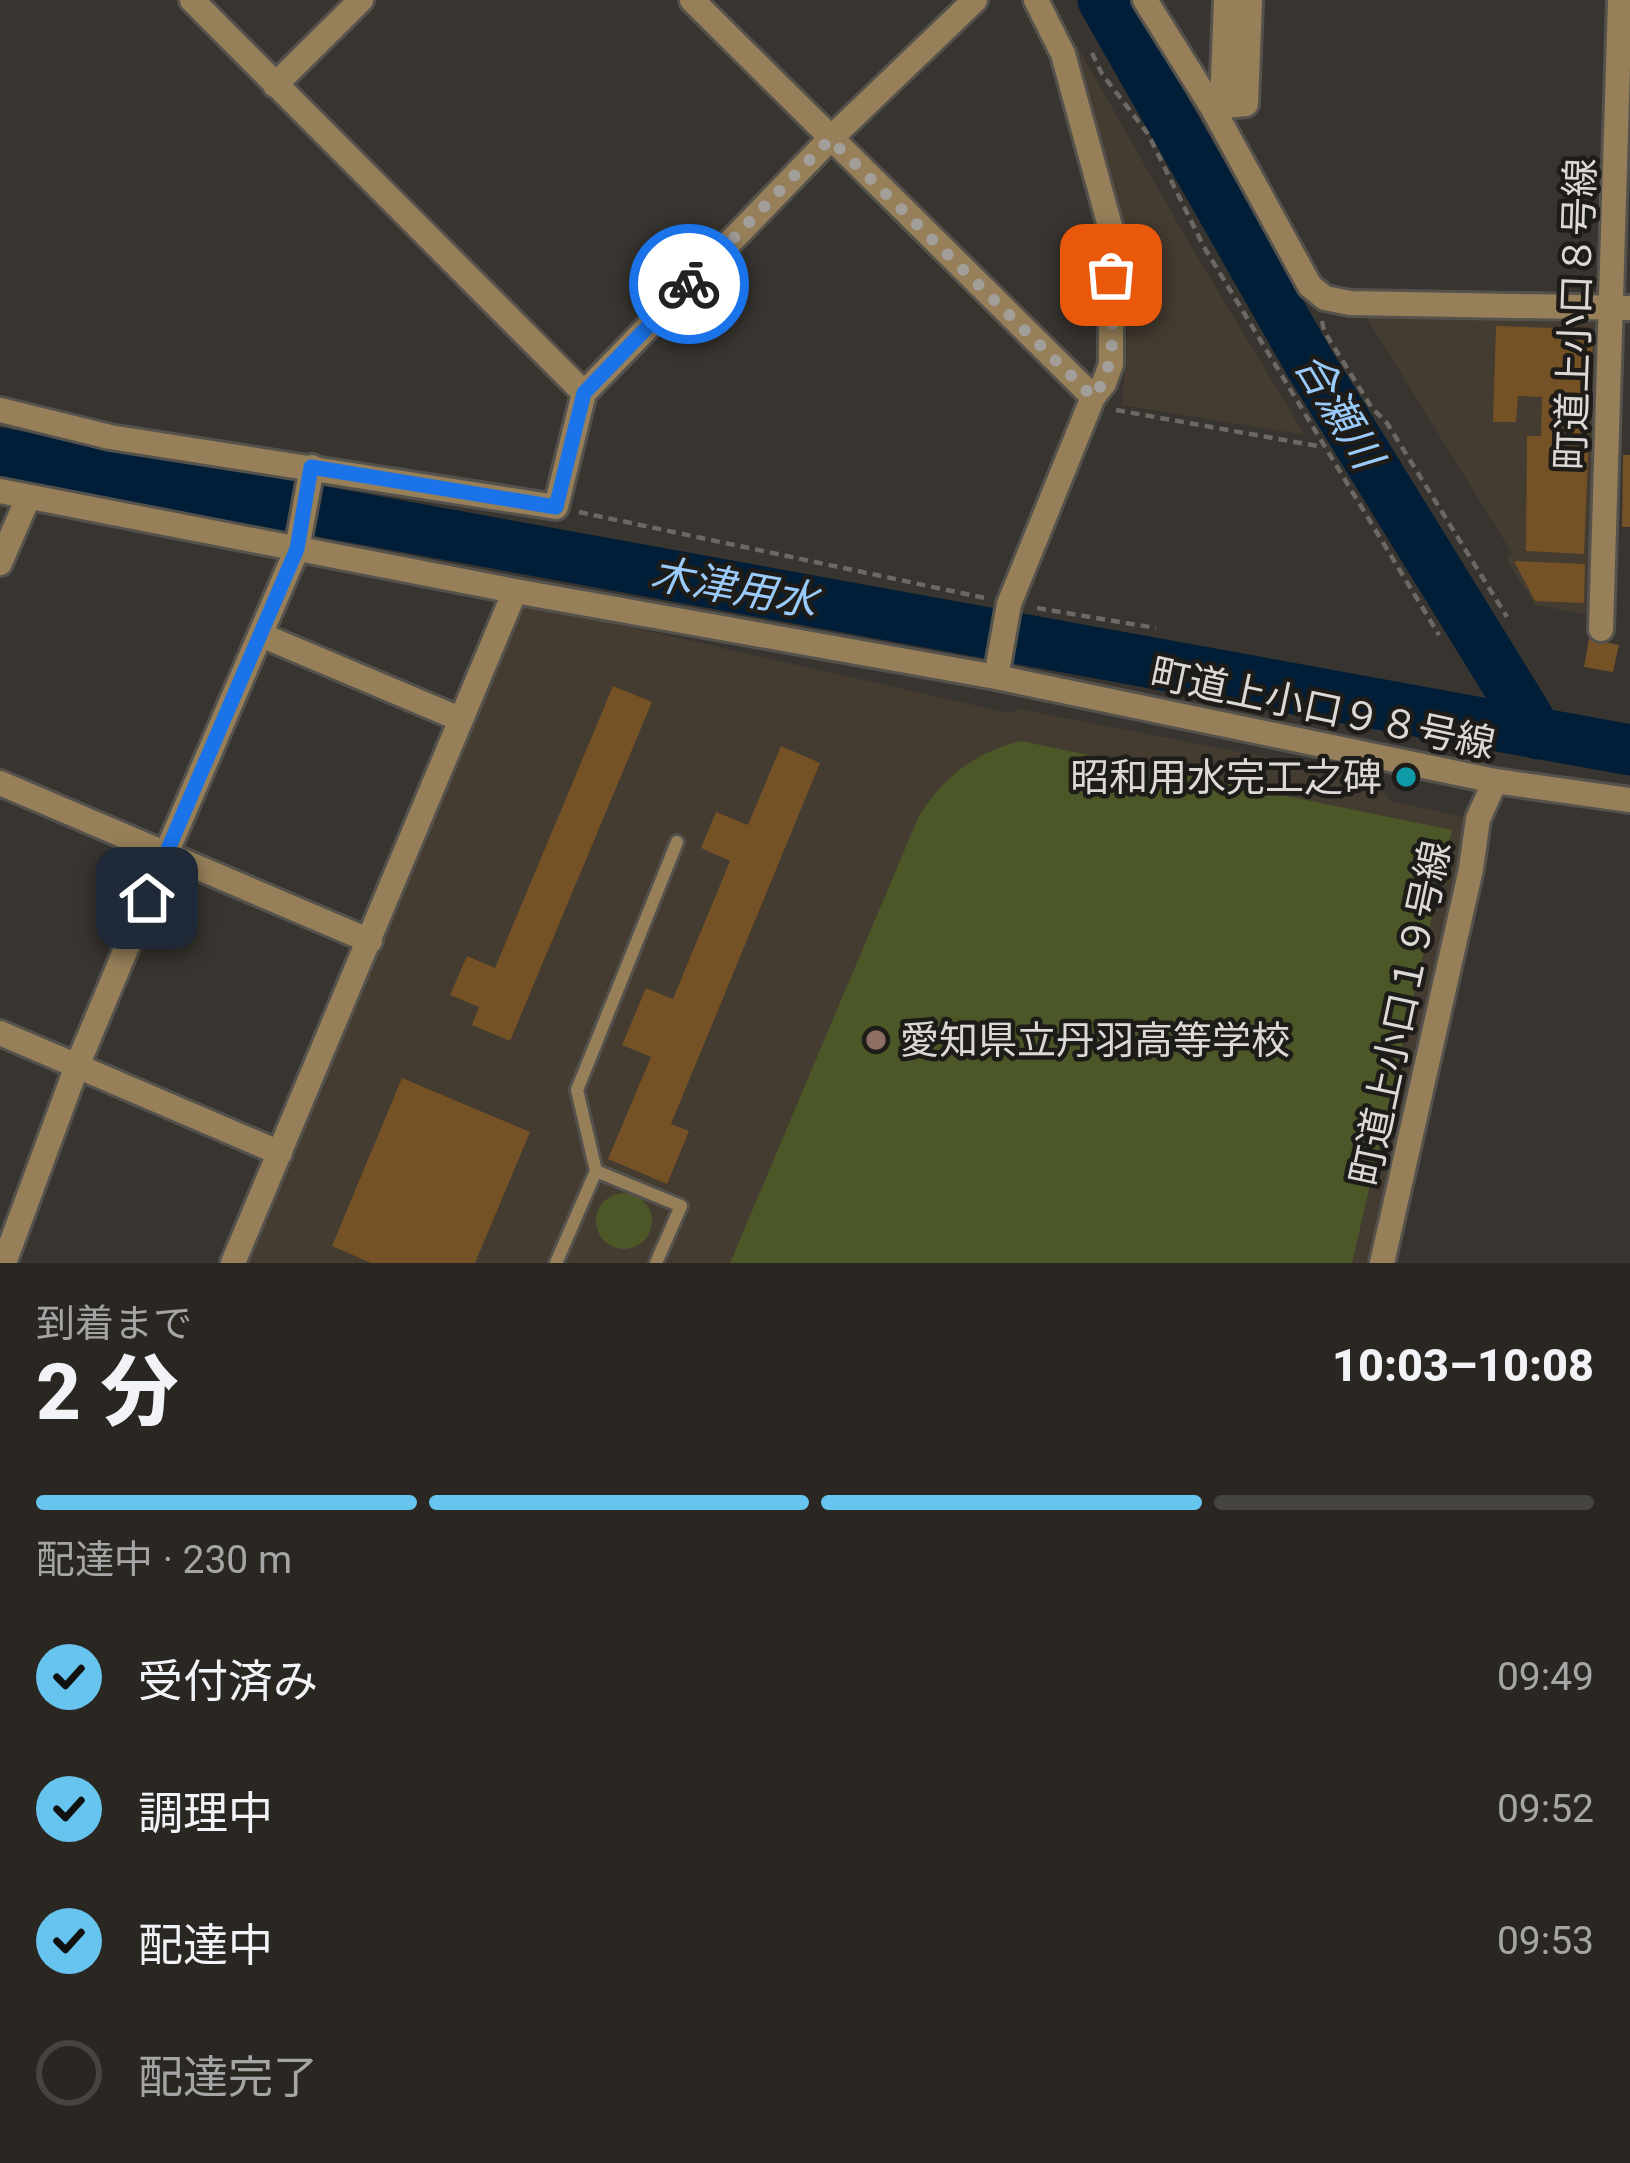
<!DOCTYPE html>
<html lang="ja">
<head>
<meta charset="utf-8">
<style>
  :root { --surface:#2a2723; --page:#363330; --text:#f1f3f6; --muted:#a5a5a6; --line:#464441; --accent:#66c4ef }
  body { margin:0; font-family:Roboto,"Noto Sans JP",sans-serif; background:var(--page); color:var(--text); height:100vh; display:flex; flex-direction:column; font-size:45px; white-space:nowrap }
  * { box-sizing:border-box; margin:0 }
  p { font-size:39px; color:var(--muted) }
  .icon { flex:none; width:66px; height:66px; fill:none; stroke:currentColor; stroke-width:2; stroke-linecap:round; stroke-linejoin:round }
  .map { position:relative; height:1263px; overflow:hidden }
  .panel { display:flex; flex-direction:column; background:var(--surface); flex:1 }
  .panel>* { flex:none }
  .pin { position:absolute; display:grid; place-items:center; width:102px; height:102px; color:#fff; margin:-51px; border-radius:24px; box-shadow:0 6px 18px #0006 }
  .courier { position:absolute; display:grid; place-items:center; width:120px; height:120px; margin:-60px; border:9px solid #1a73e8; border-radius:50%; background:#fff; color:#222; box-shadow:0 3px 15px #0007 }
  .overview em { font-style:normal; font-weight:800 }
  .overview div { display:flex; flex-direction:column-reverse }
  .overview { display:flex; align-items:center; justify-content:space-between; height:204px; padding:0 36px }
  h1 { font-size:78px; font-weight:800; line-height:90px }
  .bar { display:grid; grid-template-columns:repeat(4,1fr); gap:18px 12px; align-content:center; height:144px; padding:0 36px }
  .bar i { height:15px; border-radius:9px; background:var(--line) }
  .bar .selected { background:var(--accent) }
  .bar p { grid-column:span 4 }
  ol { padding:0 36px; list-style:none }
  li { display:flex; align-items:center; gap:36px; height:132px }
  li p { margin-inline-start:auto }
  li .icon { padding:12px; border-radius:50%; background:var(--accent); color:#111; stroke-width:4 }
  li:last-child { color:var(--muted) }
  li i { width:66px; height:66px; border:6px solid var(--line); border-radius:50% }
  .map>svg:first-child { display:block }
  .built { fill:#443b31 }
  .green { fill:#4c5727 }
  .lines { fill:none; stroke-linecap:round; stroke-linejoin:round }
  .river { stroke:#011e38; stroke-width:51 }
  .building { fill:#755226 }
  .service-casing { stroke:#55524d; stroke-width:18 }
  .minor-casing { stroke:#55524d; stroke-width:30 }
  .tertiary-casing { stroke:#55524d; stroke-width:30 }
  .path { stroke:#6c6964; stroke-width:4.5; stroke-dasharray:9 6; stroke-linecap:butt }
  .service { stroke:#978059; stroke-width:12 }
  .minor { stroke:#978059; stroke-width:24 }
  .tertiary { stroke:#978059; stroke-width:24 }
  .done { stroke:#a29f9b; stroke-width:12; stroke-dasharray:0 21.6 }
  .route { stroke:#1a73e8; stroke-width:15 }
  .culture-dot { fill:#0f9aa8; stroke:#1e1c19; stroke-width:4.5 }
  .education-dot { fill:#8d6e63; stroke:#1e1c19; stroke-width:4.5 }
  .labels { text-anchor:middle; stroke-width:9; stroke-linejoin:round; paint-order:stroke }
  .street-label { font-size:39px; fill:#dbd8d5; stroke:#1e1c19 }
  .poi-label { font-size:39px; fill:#dbd8d5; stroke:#1e1c19; text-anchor:end }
  .water-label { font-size:42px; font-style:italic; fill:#99caf9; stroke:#1e1c19 }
</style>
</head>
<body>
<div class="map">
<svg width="1630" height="1263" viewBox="0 0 1630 1263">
  <rect width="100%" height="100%" fill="#38342f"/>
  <path class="built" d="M 1069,32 L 1185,236 L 1305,435 L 1122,405 L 1127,327 L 1120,209 Z
    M 1366,317 L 1593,323 L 1599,331 L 1590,615 L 1535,605 L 1506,558 L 1512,553 Z
    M 524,603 L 1009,713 L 1019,709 L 1296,763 L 1379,786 L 1391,801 L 1468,818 L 1367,1263 L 243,1263 L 512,612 Z"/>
  <path class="green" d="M 1021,741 L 1452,830 L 1352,1263 L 730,1263 L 918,818 C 942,777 976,752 1021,741 Z
    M596 1221a28 28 0 1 1 56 0a28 28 0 1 1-56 0Z"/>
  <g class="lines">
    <path class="river" d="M 1103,0 L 1309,362 L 1538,734
      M 0,453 L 1630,750"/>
  </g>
  <path class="building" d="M 1496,326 L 1579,329 L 1593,342 L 1584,554 L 1526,551 L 1527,436 L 1541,436 L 1542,397 L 1518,396 L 1516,422 L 1493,422 Z
    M 1623,455 L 1630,455 L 1630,527 L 1622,527 Z
    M 1514,561 L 1585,564 L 1584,603 L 1535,601 Z
    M 1589,639 L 1619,645 L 1613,672 L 1584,667 Z
    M 613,686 L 652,702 L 510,1041 L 472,1025 L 479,1007 L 450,995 L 467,956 L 495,968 Z
    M 781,746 L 820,763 L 671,1124 L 689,1131 L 667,1184 L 608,1159 L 651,1057 L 622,1045 L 646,988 L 673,999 L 730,861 L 701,848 L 716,812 L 748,825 Z
    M 402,1078 L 530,1132 L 475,1263 L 371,1263 L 332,1246 Z"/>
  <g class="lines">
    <defs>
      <path id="service" d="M 596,1171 L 577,1090 L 677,842
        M 556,1263 L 596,1171 L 681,1206 L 656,1263"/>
      <path id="minor" d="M 192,0 L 584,393
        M 692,0 L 1093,397
        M 1145,0 L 1212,107 L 1310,286 L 1325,298 L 1350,303 L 1630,308
        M 275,85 L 361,0
        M 1222,106 L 1226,0
        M 1212,107 L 1246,104 L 1250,0
        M 0,410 L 110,437 L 556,507 L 584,393 L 830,139 L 975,0
        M 0,491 L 515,591 L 996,677 L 1495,781 L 1630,800
        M 0,563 L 28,498
        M 1601,629 L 1620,0
        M 261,635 L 460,719
        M 996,677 L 1009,604 L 1093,397 L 1104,383 L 1111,364 L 1111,230 L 1063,54 L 1036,0
        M 165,856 L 297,549 L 312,467
        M 0,1033 L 280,1153
        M 233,1263 L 515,591
        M 1382,1263 L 1471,869 L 1478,819 L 1495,781"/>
      <path id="tertiary" d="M 0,783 L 370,941
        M 4,1263 L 77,1066 L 165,856"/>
    </defs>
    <use href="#service" class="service-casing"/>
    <use href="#minor" class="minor-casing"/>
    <use href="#tertiary" class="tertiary-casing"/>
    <path class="path" d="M 1092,53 L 1102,74 L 1148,134 L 1204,247 L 1439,635
      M 1322,321 L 1324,331 L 1372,408 L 1387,423 L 1507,617
      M 1116,410 L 1323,447
      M 579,512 L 985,598
      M 1037,608 L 1156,628"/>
    <use href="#service" class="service"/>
    <use href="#minor" class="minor"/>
    <use href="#tertiary" class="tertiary"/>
  </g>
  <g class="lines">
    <path class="done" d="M 689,284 L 830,139 L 1093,397 C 1120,364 1111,315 1111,275"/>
    <path class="route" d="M 147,898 L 297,549 L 311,467 L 556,507 L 584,393 L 689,284"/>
  </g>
  <circle class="culture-dot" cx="1406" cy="777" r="12"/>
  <circle class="education-dot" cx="876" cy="1040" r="12"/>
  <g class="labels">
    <g class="street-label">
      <text transform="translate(1575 314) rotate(-88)" y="14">町道上小口８号線</text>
      <text transform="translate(1323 708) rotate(12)" y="14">町道上小口９８号線</text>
      <text transform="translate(1400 1013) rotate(-78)" y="14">町道上小口１９号線</text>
    </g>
    <g class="poi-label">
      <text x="1382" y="791">昭和用水完工之碑</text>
      <text x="900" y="1054" text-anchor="start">愛知県立丹羽高等学校</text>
    </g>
    <g class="water-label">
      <text transform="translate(1339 410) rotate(59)" y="15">合瀬川</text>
      <text transform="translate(734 587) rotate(10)" y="15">木津用水</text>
    </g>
  </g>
</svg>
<div class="pin" style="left:1111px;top:275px;background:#ea580c"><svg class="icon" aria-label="bag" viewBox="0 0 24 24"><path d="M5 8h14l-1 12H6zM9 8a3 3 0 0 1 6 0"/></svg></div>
<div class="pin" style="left:147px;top:898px;background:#1f2937"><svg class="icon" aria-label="home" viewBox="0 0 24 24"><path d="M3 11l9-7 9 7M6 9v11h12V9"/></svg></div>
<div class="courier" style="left:689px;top:284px"><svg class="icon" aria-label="bike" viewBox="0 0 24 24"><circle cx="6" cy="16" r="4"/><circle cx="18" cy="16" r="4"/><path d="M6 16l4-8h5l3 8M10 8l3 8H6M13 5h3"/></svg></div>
</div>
<section class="panel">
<div class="overview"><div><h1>2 分</h1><p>到着まで</p></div><em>10:03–10:08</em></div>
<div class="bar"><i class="selected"></i><i class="selected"></i><i class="selected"></i><i></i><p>配達中 · 230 m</p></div>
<ol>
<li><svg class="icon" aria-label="check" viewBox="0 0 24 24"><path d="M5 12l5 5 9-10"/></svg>受付済み<p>09:49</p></li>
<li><svg class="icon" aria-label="check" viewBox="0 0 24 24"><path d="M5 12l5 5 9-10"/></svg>調理中<p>09:52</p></li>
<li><svg class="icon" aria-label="check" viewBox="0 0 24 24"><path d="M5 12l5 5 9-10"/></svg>配達中<p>09:53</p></li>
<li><i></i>配達完了</li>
</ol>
</section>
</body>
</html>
